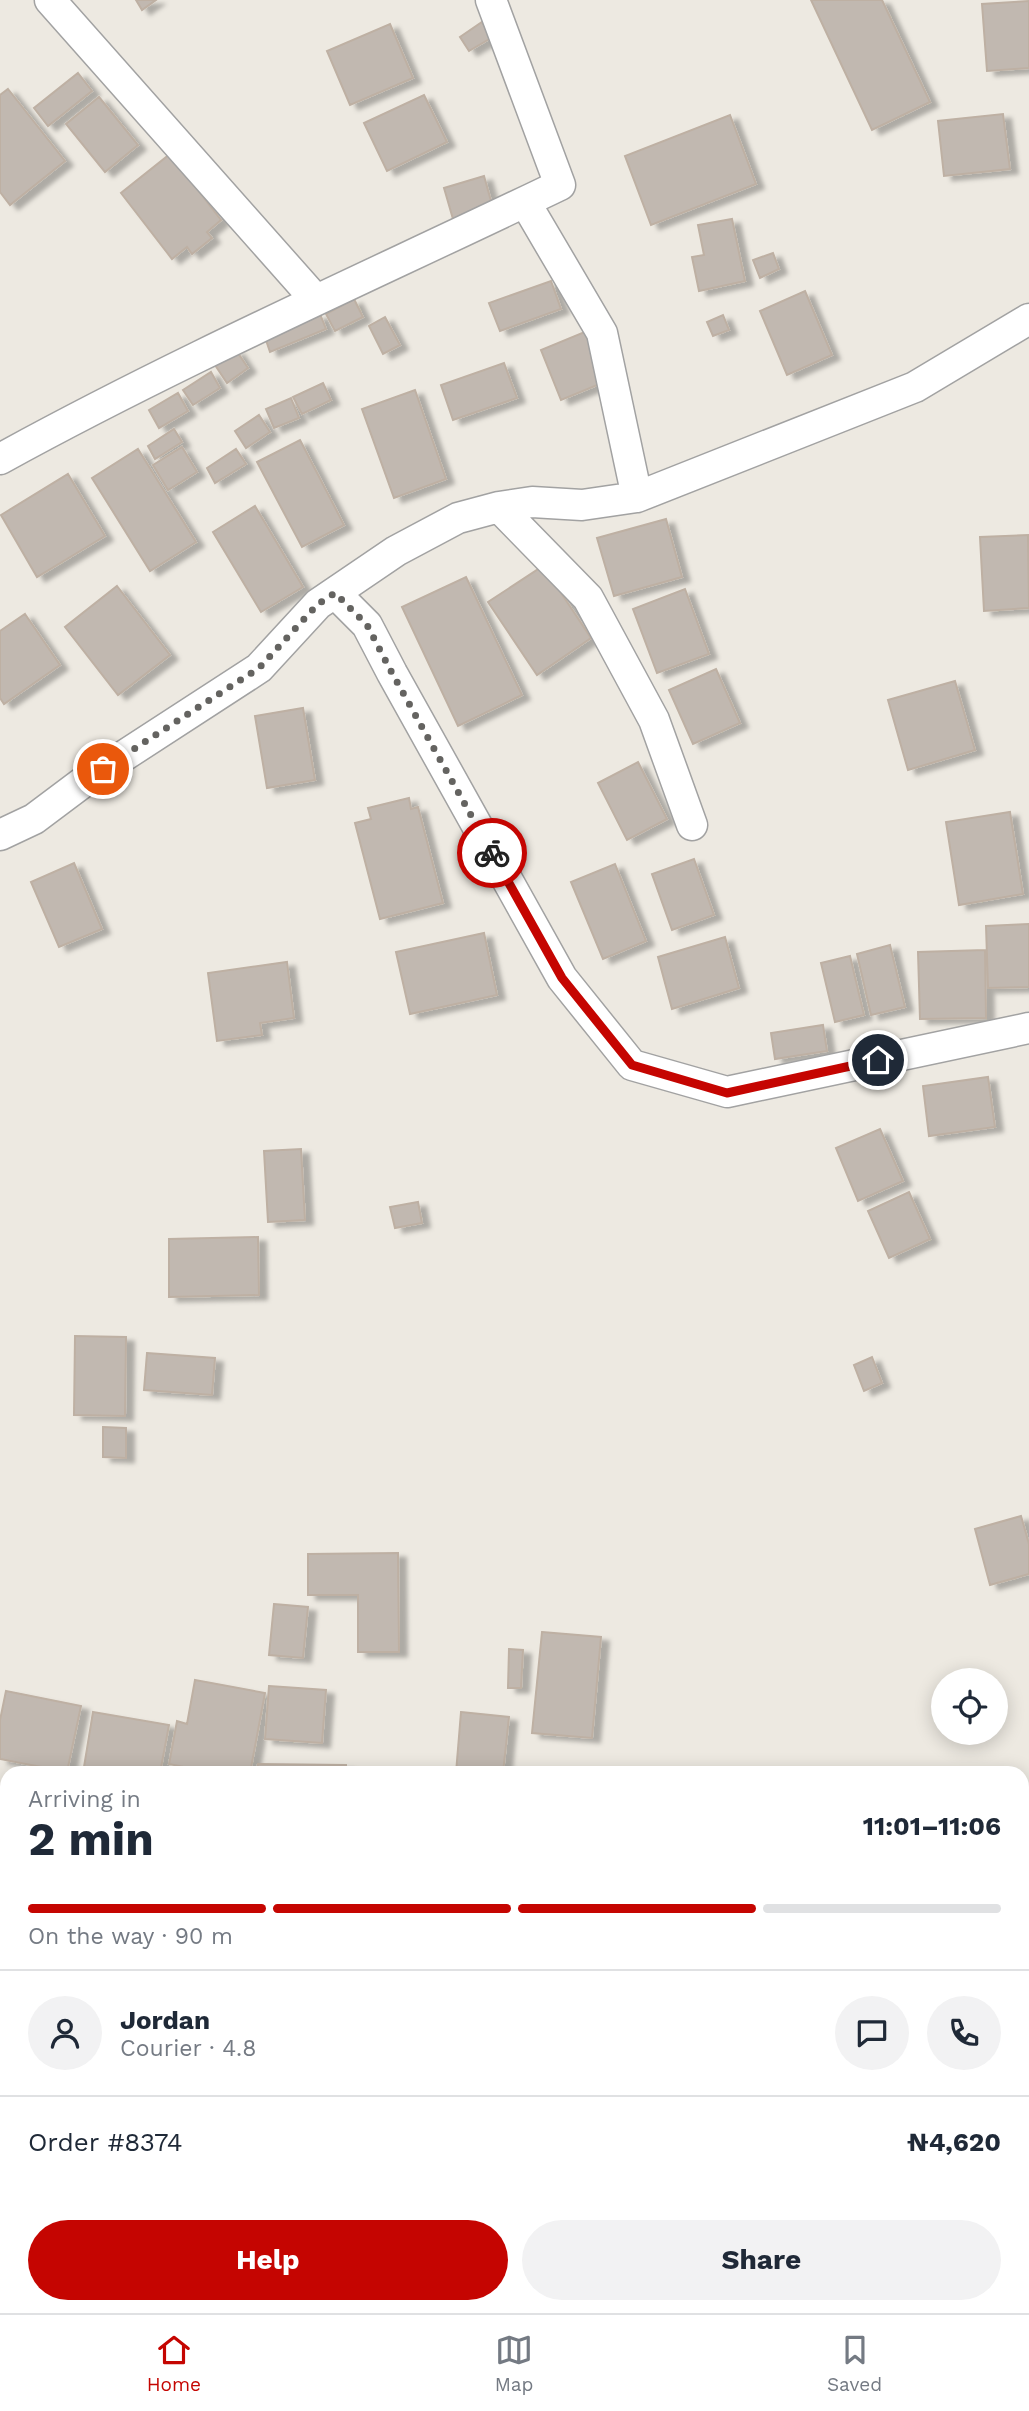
<!DOCTYPE html>
<html lang="en">
<head>
<meta charset="utf-8">
<style>
  :root { --surface:#fff; --page:#f2f2f3; --text:#1f2937; --muted:#747a83; --line:#e0e1e3; --accent:#c50501 }
  body { margin:0; font-family:"Work Sans",sans-serif; background:var(--page); color:var(--text); height:100vh; display:flex; flex-direction:column; font-size:26px; white-space:nowrap }
  * { box-sizing:border-box; margin:0 }
  p { font-size:23px; color:var(--muted) }
  .icon { flex:none; width:38px; height:38px; fill:none; stroke:currentColor; stroke-width:2; stroke-linecap:round; stroke-linejoin:round }
  .map { position:relative; flex:1; overflow:hidden }
  .side { position:absolute; left:0px; top:1766px; width:1029px; height:548px; display:flex; flex-direction:column; background:var(--surface); border-radius:21px 21px 0 0; box-shadow:0 4px 18px #0003 }
  .side>* { flex:none }
  .tools { position:absolute; left:931px; top:1668px; display:grid; gap:14px }
  .tools a { display:grid; place-items:center; width:77px; height:77px; border-radius:50%; background:var(--surface); box-shadow:0 4px 18px #0003; font-size:35px }
  .pin { position:absolute; display:grid; place-items:center; width:60px; height:60px; color:#fff; margin:-30px; border:4px solid #fff; border-radius:50%; box-shadow:0 2px 7px #0007 }
  .courier { position:absolute; display:grid; place-items:center; width:70px; height:70px; margin:-35px; border:5px solid #c50501; border-radius:50%; background:#fff; color:#222; box-shadow:0 2px 9px #0007 }
  .head em { font-style:normal; font-weight:700 }
  .head div { display:flex; flex-direction:column-reverse }
  .head { display:flex; align-items:center; justify-content:space-between; height:119px; padding:0 28px }
  h1 { font-size:46px; font-weight:700; line-height:52px }
  .bar { display:grid; grid-template-columns:repeat(4,1fr); gap:10px 7px; align-content:center; height:84px; padding:0 28px }
  .bar i { height:9px; border-radius:5px; background:var(--line) }
  .bar .on { background:var(--accent) }
  .bar p { grid-column:span 4 }
  .line { display:flex; align-items:center; gap:18px; padding:0 28px; border-top:2px solid var(--line) }
  .line div { flex:1 }
  .round { display:grid; place-items:center; flex:none; width:74px; height:74px; border-radius:37px; background:var(--page) }
  .button { display:flex; gap:14px; margin-top:auto; padding:14px 28px }
  .button a { flex:1; height:80px; border-radius:42px; background:var(--accent); color:#fff; font-size:28px; font-weight:700; line-height:80px; text-align:center }
  .button a+a { background:var(--page); color:var(--text) }
  .tab-bar { display:flex; justify-content:space-around; align-items:center; height:98px; border-top:2px solid var(--line); background:var(--surface); font-size:19px; color:var(--muted) }
  .tab-bar a { display:grid; justify-items:center; gap:4px }
  .tab-bar .on { color:var(--accent) }
  .map>svg:first-child { display:block }
  .building { fill:#c1b8b0; stroke:#beb0a3; stroke-width:2; filter:url(#shadow) }
  .lines { fill:none; stroke-linecap:round; stroke-linejoin:round }
  .minor-casing { stroke:#a2a2a2; stroke-width:33 }
  .minor { stroke:#fff; stroke-width:30 }
  .done { stroke:#646360; stroke-width:7; stroke-dasharray:0 12.6 }
  .route { stroke:#c50501; stroke-width:9 }
</style>
</head>
<body>
<div class="map">
<svg width="1029" height="2313" viewBox="0 0 1029 2313">
  <defs>
    <filter id="shadow"><feDropShadow dx="8" dy="4.5" stdDeviation="2" flood-color="#0004"/></filter>
  </defs>
  <rect width="100%" height="100%" fill="#ede9e1"/>
  <path class="building" d="M 136,0 L 156,0 L 142,10 Z
    M 811,0 L 882,0 L 930,102 L 872,130 Z
    M 1029,1 L 1029,68 L 987,71 L 982,4 Z
    M 482,22 L 491,38 L 469,51 L 460,37 Z
    M 390,24 L 413,78 L 350,105 L 327,51 Z
    M 78,73 L 92,91 L 48,126 L 34,108 Z
    M 8,89 L 65,161 L 10,205 L 0,192 L 0,95 Z
    M 424,95 L 447,142 L 387,171 L 364,123 Z
    M 99,97 L 138,145 L 105,172 L 66,124 Z
    M 1003,114 L 1010,169 L 944,176 L 938,121 Z
    M 730,115 L 756,184 L 651,225 L 625,156 Z
    M 170,154 L 221,220 L 207,232 L 212,238 L 192,254 L 187,247 L 172,259 L 121,193 Z
    M 484,176 L 493,208 L 453,219 L 444,188 Z
    M 732,219 L 745,281 L 699,291 L 692,257 L 704,255 L 698,225 Z
    M 773,253 L 779,269 L 760,278 L 753,260 Z
    M 551,281 L 561,309 L 500,331 L 489,303 Z
    M 805,291 L 832,355 L 787,375 L 760,311 Z
    M 354,299 L 363,317 L 335,331 L 326,314 Z
    M 320,314 L 326,329 L 270,352 L 265,337 Z
    M 723,315 L 729,330 L 713,336 L 707,322 Z
    M 385,317 L 400,345 L 383,354 L 369,326 Z
    M 587,331 L 607,381 L 561,400 L 541,350 Z
    M 236,350 L 248,368 L 227,383 L 215,365 Z
    M 504,363 L 517,398 L 453,420 L 441,385 Z
    M 211,372 L 220,388 L 193,405 L 183,390 Z
    M 323,383 L 331,400 L 302,414 L 293,397 Z
    M 415,390 L 446,479 L 394,498 L 362,409 Z
    M 178,393 L 188,411 L 159,428 L 149,410 Z
    M 291,398 L 299,418 L 274,428 L 266,409 Z
    M 259,415 L 270,432 L 246,448 L 235,431 Z
    M 174,429 L 182,442 L 155,459 L 148,446 Z
    M 300,440 L 344,525 L 302,547 L 257,462 Z
    M 182,447 L 197,472 L 168,490 L 153,465 Z
    M 138,449 L 196,542 L 150,571 L 92,478 Z
    M 236,449 L 246,464 L 215,483 L 207,468 Z
    M 68,474 L 105,536 L 37,577 L 1,515 Z
    M 255,506 L 303,587 L 261,612 L 213,532 Z
    M 666,519 L 682,577 L 614,596 L 597,538 Z
    M 1028,535 L 1029,608 L 984,611 L 980,537 Z
    M 543,566 L 591,638 L 537,675 L 488,602 Z
    M 466,577 L 522,695 L 458,726 L 402,607 Z
    M 117,586 L 170,655 L 118,695 L 65,627 Z
    M 685,589 L 709,654 L 657,673 L 633,609 Z
    M 25,614 L 60,665 L 4,704 L 0,698 L 0,631 Z
    M 716,669 L 740,723 L 693,744 L 669,690 Z
    M 955,681 L 975,750 L 908,770 L 888,700 Z
    M 303,708 L 315,780 L 267,788 L 255,716 Z
    M 638,762 L 667,819 L 627,840 L 598,783 Z
    M 409,798 L 411,809 L 418,807 L 443,903 L 380,919 L 355,823 L 371,819 L 368,808 Z
    M 1010,812 L 1023,894 L 959,905 L 946,822 Z
    M 694,859 L 714,915 L 672,930 L 652,874 Z
    M 74,863 L 102,929 L 59,947 L 31,882 Z
    M 615,864 L 646,941 L 603,959 L 571,882 Z
    M 1029,924 L 1029,987 L 988,988 L 986,926 Z
    M 484,933 L 497,995 L 410,1014 L 396,952 Z
    M 725,937 L 739,988 L 672,1009 L 658,957 Z
    M 890,945 L 905,1007 L 871,1015 L 857,954 Z
    M 985,950 L 986,1018 L 920,1019 L 918,952 Z
    M 850,956 L 864,1015 L 835,1022 L 821,963 Z
    M 287,962 L 294,1018 L 260,1023 L 262,1035 L 217,1041 L 208,973 Z
    M 823,1025 L 827,1051 L 775,1059 L 771,1033 Z
    M 988,1077 L 995,1127 L 929,1136 L 923,1086 Z
    M 880,1129 L 903,1181 L 858,1201 L 836,1148 Z
    M 301,1149 L 305,1220 L 268,1222 L 264,1151 Z
    M 909,1192 L 930,1239 L 889,1258 L 868,1211 Z
    M 418,1202 L 422,1223 L 395,1228 L 390,1207 Z
    M 258,1237 L 259,1295 L 169,1297 L 169,1239 Z
    M 75,1336 L 126,1337 L 125,1416 L 74,1415 Z
    M 147,1353 L 215,1358 L 212,1395 L 144,1390 Z
    M 872,1357 L 882,1383 L 864,1391 L 854,1365 Z
    M 103,1427 L 126,1428 L 126,1458 L 103,1457 Z
    M 1021,1516 L 1029,1544 L 1029,1574 L 990,1585 L 975,1529 Z
    M 398,1553 L 399,1652 L 358,1652 L 358,1595 L 308,1595 L 308,1554 Z
    M 274,1604 L 308,1607 L 303,1658 L 269,1655 Z
    M 542,1632 L 601,1637 L 592,1738 L 532,1733 Z
    M 509,1649 L 523,1650 L 521,1688 L 508,1688 Z
    M 195,1680 L 265,1693 L 250,1773 L 183,1773 L 184,1767 L 169,1764 L 177,1721 L 187,1724 Z
    M 269,1686 L 326,1690 L 322,1743 L 265,1739 Z
    M 6,1691 L 81,1706 L 67,1772 L 0,1759 L 0,1720 Z
    M 93,1712 L 169,1725 L 160,1773 L 83,1773 Z
    M 461,1712 L 509,1717 L 503,1773 L 456,1773 Z
    M 258,1764 L 346,1765 L 346,1773 L 257,1773 Z
    M 1022,2036 L 1029,2038 L 1029,2063 L 1022,2086 Z
    M 0,2055 L 5,2104 L 0,2104 Z
    M 0,2270 L 7,2270 L 7,2306 L 44,2306 L 44,2313 L 0,2313 Z
    M 1029,2294 L 1029,2313 L 1024,2313 Z
    M 86,2306 L 140,2306 L 140,2313 L 86,2313 Z
    M 362,2306 L 438,2306 L 436,2313 L 360,2313 Z
    M 529,2306 L 568,2306 L 566,2313 L 553,2313 Z
    M 819,2306 L 883,2306 L 884,2313 L 820,2313 Z"/>
  <g class="lines">
    <defs>
      <path id="minor" d="M 50,0 L 316,300
        M 525,202 L 602,333 L 637,497
        M 0,459 C 182,359 373,275 560,185 L 491,0
        M 499,507 L 588,598 L 654,720 L 692,825
        M 335,593 L 367,625 L 392,673 L 562,978 L 632,1065 L 727,1092 L 1029,1028
        M 0,835 L 34,819 L 82,783 L 259,668 L 318,604 L 396,551 L 458,518 L 499,507 L 532,502 L 582,505 L 637,497 L 915,387 L 1029,319
        M 1022,1858 L 1029,1857
        M 0,1886 L 7,1887
        M 751,2306 L 756,2313
        M 648,2313 L 661,2306"/>
    </defs>
    <use href="#minor" class="minor-casing"/>
    <use href="#minor" class="minor"/>
  </g>
  <g class="lines">
    <path class="done" d="M 103,769 L 259,668 L 318,604 L 335,593 L 367,625 L 392,673 L 492,853"/>
    <path class="route" d="M 492,853 L 562,978 L 632,1065 L 727,1093 L 878,1060"/>
  </g>
</svg>
<div class="tools">
<a><svg class="icon" aria-label="locate" viewBox="0 0 24 24"><circle cx="12" cy="12" r="6"/><path d="M12 2v4M12 18v4M2 12h4M18 12h4"/></svg></a>
</div>
<div class="pin" style="left:103px;top:769px;background:#ea580c"><svg class="icon" aria-label="bag" viewBox="0 0 24 24"><path d="M5 8h14l-1 12H6zM9 8a3 3 0 0 1 6 0"/></svg></div>
<div class="pin" style="left:878px;top:1060px;background:#1f2937"><svg class="icon" aria-label="home" viewBox="0 0 24 24"><path d="M3 11l9-7 9 7M6 9v11h12V9"/></svg></div>
<div class="courier" style="left:492px;top:853px"><svg class="icon" aria-label="bike" viewBox="0 0 24 24"><circle cx="6" cy="16" r="4"/><circle cx="18" cy="16" r="4"/><path d="M6 16l4-8h5l3 8M10 8l3 8H6M13 5h3"/></svg></div>
<section class="side">
<div class="head"><div><h1>2 min</h1><p>Arriving in</p></div><em>11:01–11:06</em></div>
<div class="bar"><i class="on"></i><i class="on"></i><i class="on"></i><i></i><p>On the way · 90 m</p></div>
<div class="line" style="height:126px"><a class="round"><svg class="icon" aria-label="person" viewBox="0 0 24 24"><circle cx="12" cy="8" r="4"/><path d="M4 21q1-7 8-7t8 7"/></svg></a><div><b>Jordan</b><p>Courier · 4.8</p></div><a class="round"><svg class="icon" aria-label="chat" viewBox="0 0 24 24"><path d="M4 5h16v11H9l-5 4z"/></svg></a><a class="round"><svg class="icon" aria-label="phone" viewBox="0 0 24 24"><path d="M5 4h4l2 5-3 2q2 4 5 5l2-3 5 2v4C11 20 4 13 5 4z"/></svg></a></div>
<div class="line" style="height:91px"><div>Order #8374</div><b>₦4,620</b></div>
<div class="button"><a>Help</a><a>Share</a></div>
</section>
</div>
<nav class="tab-bar">
<a class="on"><svg class="icon" aria-label="home" viewBox="0 0 24 24"><path d="M3 11l9-7 9 7M6 9v11h12V9"/></svg>Home</a>
<a><svg class="icon" aria-label="map" viewBox="0 0 24 24"><path d="M3 6l6-2 6 2 6-2v14l-6 2-6-2-6 2zM9 4v14M15 6v14"/></svg>Map</a>
<a><svg class="icon" aria-label="saved" viewBox="0 0 24 24"><path d="M7 4h10v16l-5-4-5 4z"/></svg>Saved</a>
</nav>
</body>
</html>
